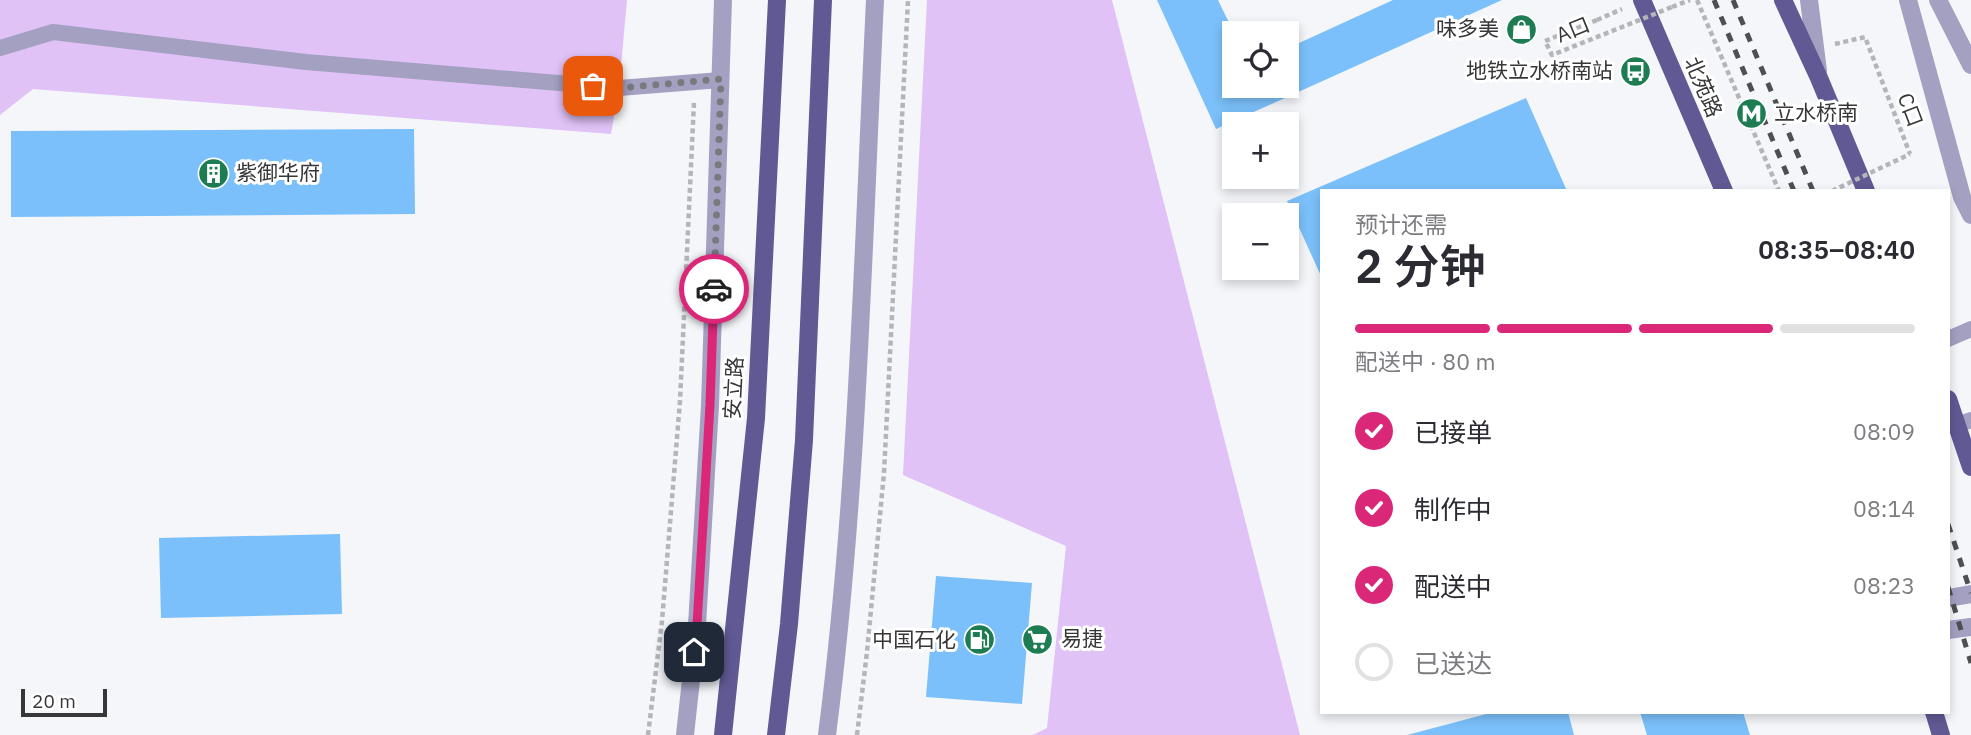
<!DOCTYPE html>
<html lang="zh">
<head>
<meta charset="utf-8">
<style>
  :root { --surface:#fff; --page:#f2f2f3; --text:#2b2b33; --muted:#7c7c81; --line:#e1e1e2; --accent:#db2777 }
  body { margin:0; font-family:"IBM Plex Sans","Noto Sans SC",sans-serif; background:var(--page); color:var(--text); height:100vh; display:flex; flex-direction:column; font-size:26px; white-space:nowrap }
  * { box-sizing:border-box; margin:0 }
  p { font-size:23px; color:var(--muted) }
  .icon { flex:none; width:38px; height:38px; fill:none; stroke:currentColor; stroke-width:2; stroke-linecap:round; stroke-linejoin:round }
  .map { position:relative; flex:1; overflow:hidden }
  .sheet { position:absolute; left:1320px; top:189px; width:630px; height:525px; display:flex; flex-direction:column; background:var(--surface); border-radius:0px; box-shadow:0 4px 10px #0003 }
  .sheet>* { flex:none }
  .controls { position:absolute; left:1222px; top:21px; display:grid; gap:14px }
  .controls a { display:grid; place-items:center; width:77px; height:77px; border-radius:0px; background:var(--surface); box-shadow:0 4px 10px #0003; font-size:35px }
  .scale { position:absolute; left:21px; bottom:18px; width:86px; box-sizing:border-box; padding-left:7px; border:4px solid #373739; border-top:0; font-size:19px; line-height:24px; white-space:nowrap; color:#373739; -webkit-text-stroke:5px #fff; paint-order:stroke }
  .pin { position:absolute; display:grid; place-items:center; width:60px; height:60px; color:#fff; margin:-30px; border-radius:14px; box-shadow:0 4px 10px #0006 }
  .courier { position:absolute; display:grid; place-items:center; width:70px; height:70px; margin:-35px; border:5px solid #db2777; border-radius:50%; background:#fff; color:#222; box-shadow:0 2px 9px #0007 }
  .summary em { font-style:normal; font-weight:600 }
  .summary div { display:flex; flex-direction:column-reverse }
  .summary { display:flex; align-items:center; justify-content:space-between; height:119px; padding:0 35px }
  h1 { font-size:46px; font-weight:600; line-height:52px }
  .bar { display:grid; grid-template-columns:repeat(4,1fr); gap:10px 7px; align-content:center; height:84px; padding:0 35px }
  .bar i { height:9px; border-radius:5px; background:var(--line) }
  .bar .on { background:var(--accent) }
  .bar p { grid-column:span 4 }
  ol { padding:0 35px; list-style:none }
  li { display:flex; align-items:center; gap:21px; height:77px }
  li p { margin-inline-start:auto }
  li .icon { padding:7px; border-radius:50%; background:var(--accent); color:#fff; stroke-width:4 }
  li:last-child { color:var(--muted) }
  li i { width:38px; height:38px; border:4px solid var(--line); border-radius:50% }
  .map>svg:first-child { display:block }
  .green { fill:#e0c2f7 }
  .building { fill:#7bc0fa }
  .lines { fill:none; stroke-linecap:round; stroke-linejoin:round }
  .path { stroke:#b4b5b9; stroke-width:4.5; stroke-dasharray:5 3.5; stroke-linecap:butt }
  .service { stroke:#a3a0c2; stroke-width:16 }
  .minor { stroke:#a3a0c2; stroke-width:18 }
  .tertiary { stroke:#a3a0c2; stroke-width:18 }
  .primary { stroke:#605994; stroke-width:18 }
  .rail { stroke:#4e4f51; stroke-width:5; stroke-dasharray:9 9; stroke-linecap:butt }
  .path-bridge { stroke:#b4b5b9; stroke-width:4.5; stroke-dasharray:5 3.5; stroke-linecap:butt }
  .done { stroke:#797a7d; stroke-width:7; stroke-dasharray:0 12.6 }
  .route { stroke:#db2777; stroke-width:9 }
  .labels { text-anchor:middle; stroke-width:6; stroke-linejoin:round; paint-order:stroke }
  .poi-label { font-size:21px; fill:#373739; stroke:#fff; text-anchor:end }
  .street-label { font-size:21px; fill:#373739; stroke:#fff }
</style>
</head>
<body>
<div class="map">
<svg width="1971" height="735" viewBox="0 0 1971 735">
  <rect width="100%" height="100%" fill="#f4f6fa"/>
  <path class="green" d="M 0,0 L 627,0 L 619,88 L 611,134 L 33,89 L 0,115 Z
    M 927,0 L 1112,0 L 1300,735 L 1033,735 L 1047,728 L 1066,546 L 903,475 Z"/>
  <path class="building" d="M 1157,0 L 1218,0 L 1234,33 L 1234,86 L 1286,86 L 1286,49 L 1393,0 L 1502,0 L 1216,129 Z
    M 1526,98 L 1567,191 L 1321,191 L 1321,276 L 1287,201 Z
    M 414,129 L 415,214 L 11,217 L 11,131 Z
    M 340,534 L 342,614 L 161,618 L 159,538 Z
    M 936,576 L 1032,583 L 1022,704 L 926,697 Z
    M 1494,712 L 1568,712 L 1574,735 L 1407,735 Z
    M 1640,712 L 1743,712 L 1750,735 L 1647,735 Z"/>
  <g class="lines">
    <path class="path" d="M 1697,0 L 1779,191
      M 1672,7 L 1690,0
      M 1597,20 L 1622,9
      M 1835,44 L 1865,37 L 1910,154
      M 648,735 L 662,621 L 680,401 L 694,102
      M 857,735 L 867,652 L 884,473 L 908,0"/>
    <path class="service" d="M 0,48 L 53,32 L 306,62 L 619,88 L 721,80
      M 1948,339 L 1971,329
      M 1957,425 L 1971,420"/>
    <path class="minor" d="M 1908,0 L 1962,197 L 1971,215
      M 1938,0 L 1971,65"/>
    <path class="tertiary" d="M 1809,0 L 1818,71
      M 1948,598 L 1971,594
      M 1948,630 L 1971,627
      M 685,735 L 697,625 L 710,405 L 723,0
      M 827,735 C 858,492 863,245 875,0"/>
    <path class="primary" d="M 1642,0 L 1724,191
      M 1783,0 L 1819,78 L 1866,191
      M 1948,399 L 1971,467
      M 1934,712 L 1941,735
      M 723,735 L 756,418 L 777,0
      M 776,735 L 789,624 L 804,440 L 823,0"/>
    <path class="rail" d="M 1714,0 L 1794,191
      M 1733,0 L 1813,191
      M 1948,524 L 1971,593
      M 1948,587 L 1971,663"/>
    <path class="path-bridge" d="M 1597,20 L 1545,41 L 1552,55 L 1672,7
      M 1832,191 L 1910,154"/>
  </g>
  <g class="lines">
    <path class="done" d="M 593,86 L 619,88 L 721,79 L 714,289"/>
    <path class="route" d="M 694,652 L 697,625 L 710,405 L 714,289"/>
  </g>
  <defs>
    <symbol id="shop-disc" viewBox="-11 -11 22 22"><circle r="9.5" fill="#1d7c52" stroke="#fff"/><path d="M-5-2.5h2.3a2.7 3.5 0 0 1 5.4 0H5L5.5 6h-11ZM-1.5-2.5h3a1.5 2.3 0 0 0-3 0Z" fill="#fff"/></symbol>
    <symbol id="bus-disc" viewBox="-11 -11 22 22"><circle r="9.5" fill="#1d7c52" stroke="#fff"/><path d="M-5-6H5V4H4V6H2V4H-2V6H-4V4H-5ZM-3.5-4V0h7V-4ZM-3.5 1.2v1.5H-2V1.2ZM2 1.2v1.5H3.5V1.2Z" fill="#fff"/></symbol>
    <symbol id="metro-disc" viewBox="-11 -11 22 22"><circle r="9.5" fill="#1d7c52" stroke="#fff"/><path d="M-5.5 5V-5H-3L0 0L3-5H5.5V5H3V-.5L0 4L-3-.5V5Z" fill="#fff"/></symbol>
    <symbol id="building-disc" viewBox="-11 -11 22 22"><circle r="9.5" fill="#1d7c52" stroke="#fff"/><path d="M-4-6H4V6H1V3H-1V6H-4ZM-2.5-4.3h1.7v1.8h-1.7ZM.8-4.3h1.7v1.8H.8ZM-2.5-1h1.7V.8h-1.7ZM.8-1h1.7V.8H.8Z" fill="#fff"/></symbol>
    <symbol id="supermarket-disc" viewBox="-11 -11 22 22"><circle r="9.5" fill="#1d7c52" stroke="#fff"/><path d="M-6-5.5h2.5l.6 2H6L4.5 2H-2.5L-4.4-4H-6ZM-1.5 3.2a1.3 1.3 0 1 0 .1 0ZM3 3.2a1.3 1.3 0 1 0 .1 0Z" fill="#fff"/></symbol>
    <symbol id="fuel-disc" viewBox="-11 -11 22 22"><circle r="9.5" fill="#1d7c52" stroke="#fff"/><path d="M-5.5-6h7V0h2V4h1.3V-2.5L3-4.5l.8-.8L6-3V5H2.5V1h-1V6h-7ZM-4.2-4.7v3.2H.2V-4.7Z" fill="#fff"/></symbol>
  </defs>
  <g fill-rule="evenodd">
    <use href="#shop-disc" x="1504" y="12" width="35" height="35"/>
    <use href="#bus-disc" x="1618" y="54" width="35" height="35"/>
    <use href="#metro-disc" x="1734" y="96" width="35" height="35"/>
    <use href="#building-disc" x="196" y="156" width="35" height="35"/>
    <use href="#supermarket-disc" x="1020" y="622" width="35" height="35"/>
    <use href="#fuel-disc" x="962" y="622" width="35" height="35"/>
  </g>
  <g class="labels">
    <g class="poi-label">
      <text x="1499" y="36">味多美</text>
      <text x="1613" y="78">地铁立水桥南站</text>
      <text x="1774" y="120" text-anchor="start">立水桥南</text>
      <text x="236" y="180" text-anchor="start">紫御华府</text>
      <text x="1061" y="646" text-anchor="start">易捷</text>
      <text x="956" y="647">中国石化</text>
    </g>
    <g class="street-label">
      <text transform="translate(1573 30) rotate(-22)" y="7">A口</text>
      <text transform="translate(1703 87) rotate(67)" y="7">北苑路</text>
      <text transform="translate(1910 110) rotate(69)" y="7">C口</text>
      <text transform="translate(734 388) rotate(-87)" y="7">安立路</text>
    </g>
  </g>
</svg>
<div class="controls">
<a><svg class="icon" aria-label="locate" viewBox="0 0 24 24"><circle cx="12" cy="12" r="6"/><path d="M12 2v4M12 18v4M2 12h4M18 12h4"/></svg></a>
<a>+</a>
<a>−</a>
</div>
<div class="scale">20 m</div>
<div class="pin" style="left:593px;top:86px;background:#ea580c"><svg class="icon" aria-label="bag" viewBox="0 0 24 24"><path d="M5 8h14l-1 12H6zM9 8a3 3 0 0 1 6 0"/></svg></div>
<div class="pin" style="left:694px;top:652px;background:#1f2937"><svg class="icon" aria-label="home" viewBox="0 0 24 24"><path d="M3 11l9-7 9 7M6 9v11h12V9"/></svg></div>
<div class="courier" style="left:714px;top:289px"><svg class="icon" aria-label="car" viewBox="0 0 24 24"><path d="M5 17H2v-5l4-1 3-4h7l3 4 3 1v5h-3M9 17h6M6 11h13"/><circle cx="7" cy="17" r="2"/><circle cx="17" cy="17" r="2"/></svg></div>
<section class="sheet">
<div class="summary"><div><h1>2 分钟</h1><p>预计还需</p></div><em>08:35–08:40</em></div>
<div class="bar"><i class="on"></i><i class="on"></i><i class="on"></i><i></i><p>配送中 · 80 m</p></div>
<ol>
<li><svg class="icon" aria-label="check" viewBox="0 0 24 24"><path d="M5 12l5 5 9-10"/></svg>已接单<p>08:09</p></li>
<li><svg class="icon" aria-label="check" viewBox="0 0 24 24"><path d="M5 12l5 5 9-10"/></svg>制作中<p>08:14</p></li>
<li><svg class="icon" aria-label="check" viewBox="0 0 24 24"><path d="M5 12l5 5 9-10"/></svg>配送中<p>08:23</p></li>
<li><i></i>已送达</li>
</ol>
</section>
</div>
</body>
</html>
